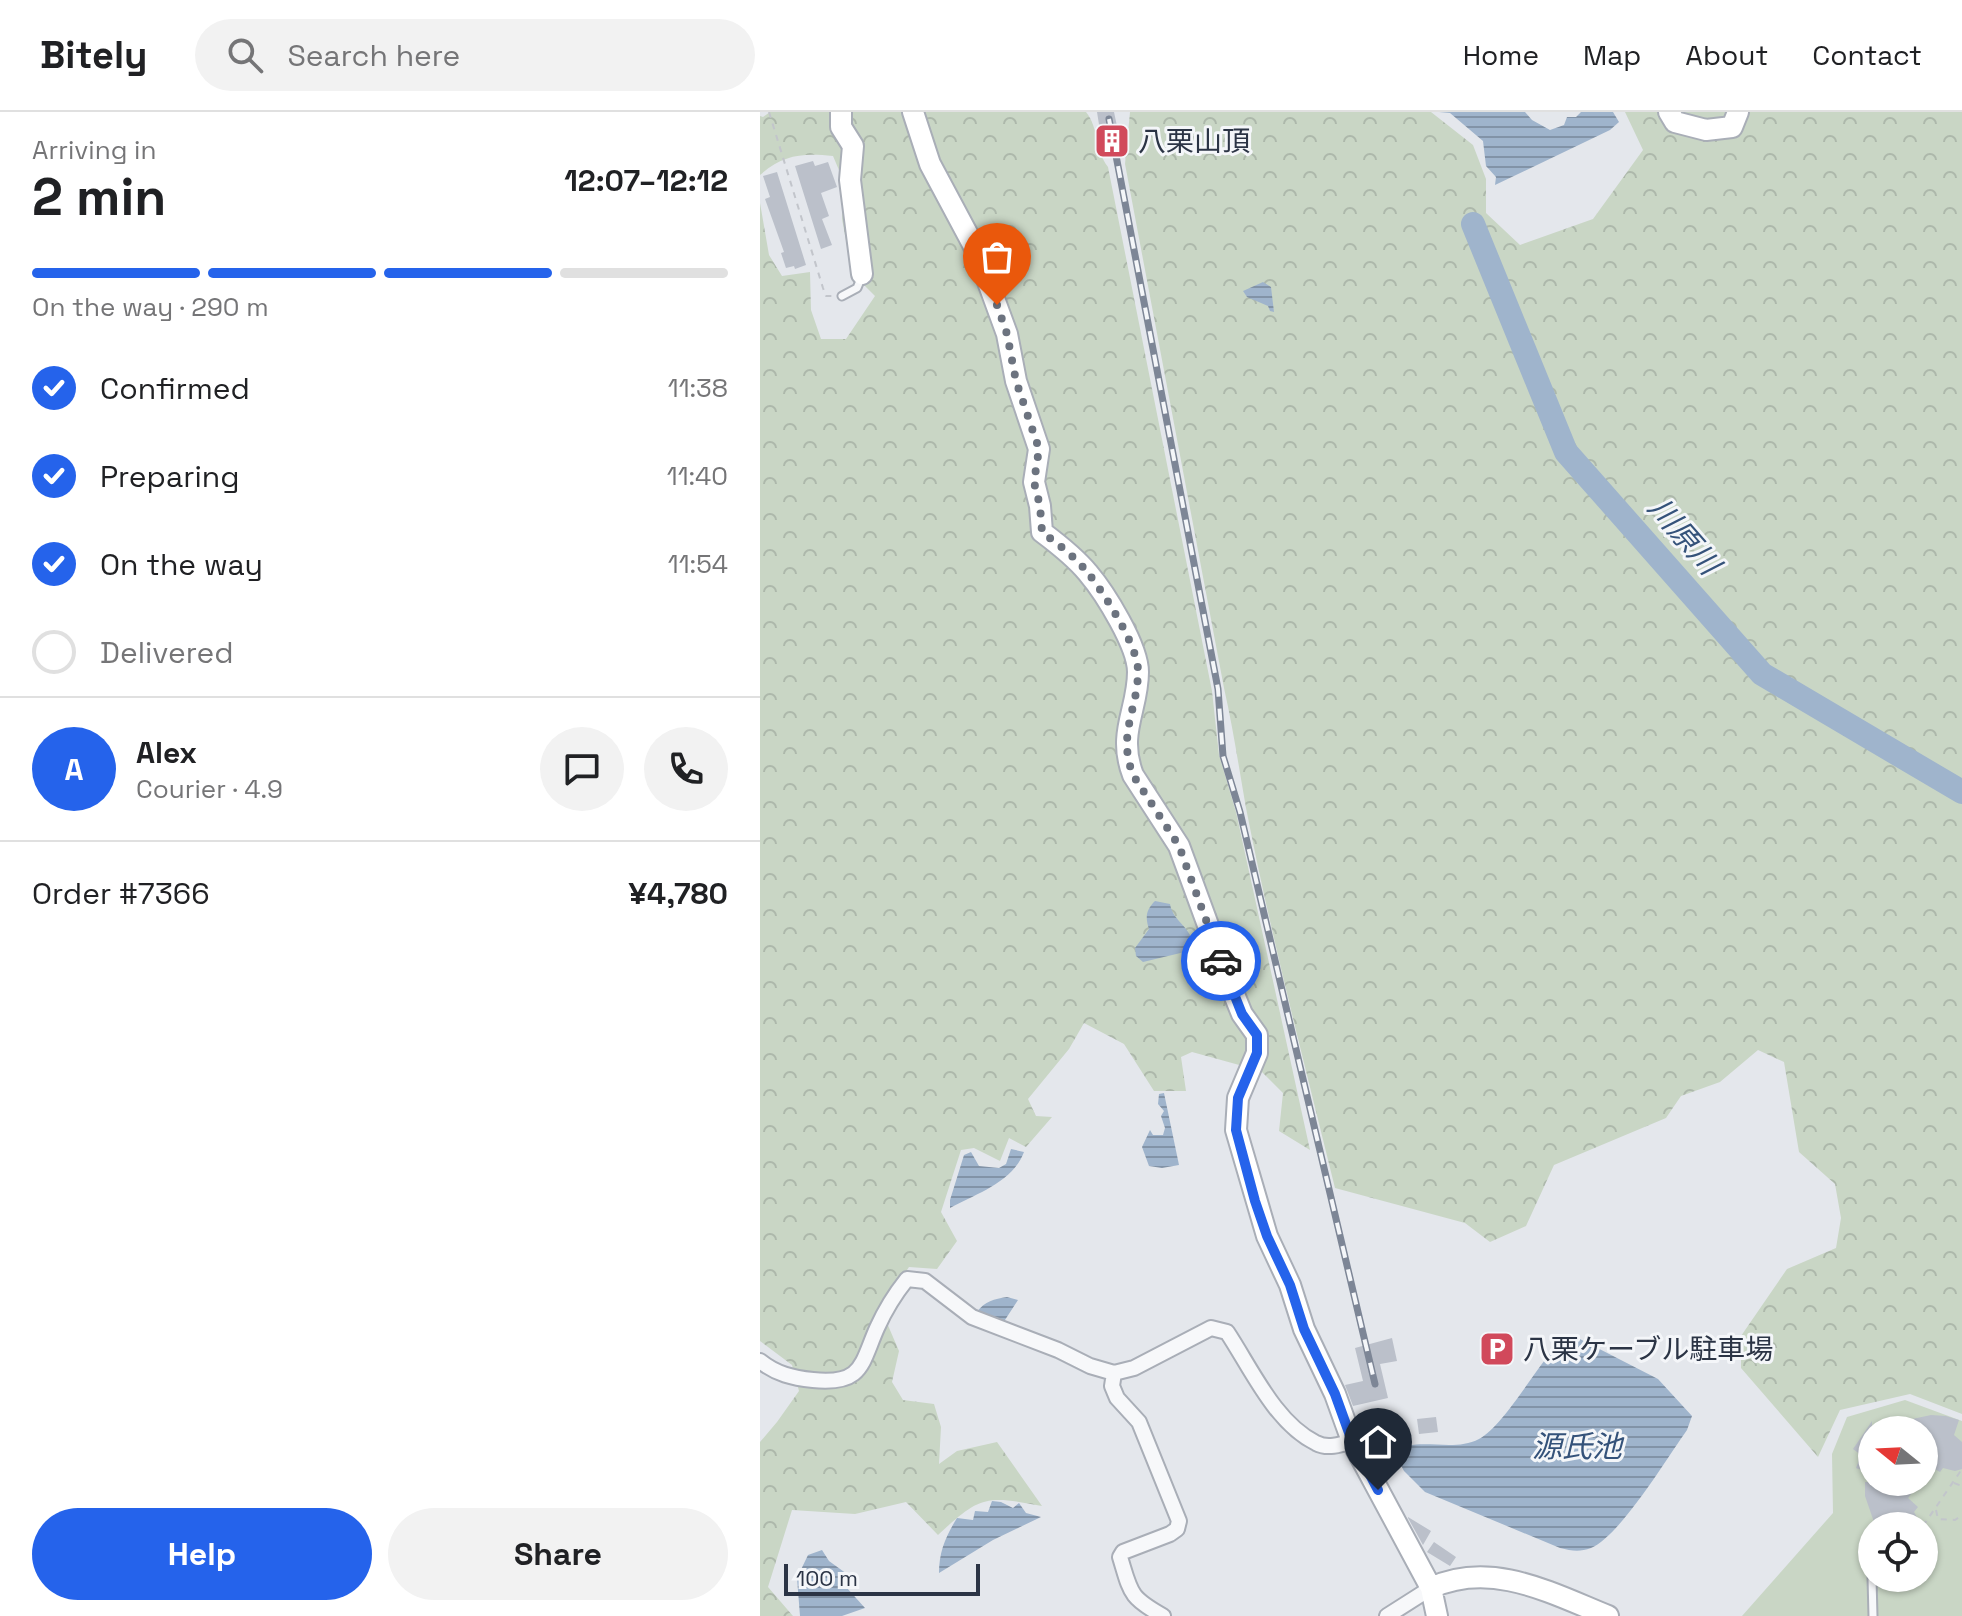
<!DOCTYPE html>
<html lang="en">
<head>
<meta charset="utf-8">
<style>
  :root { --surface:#fff; --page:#f2f2f2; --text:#202124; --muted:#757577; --line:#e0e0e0; --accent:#2563eb }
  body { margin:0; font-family:"Space Grotesk","Noto Sans JP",sans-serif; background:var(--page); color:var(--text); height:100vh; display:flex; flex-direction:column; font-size:30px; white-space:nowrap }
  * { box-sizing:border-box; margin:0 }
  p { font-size:26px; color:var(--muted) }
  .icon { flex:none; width:44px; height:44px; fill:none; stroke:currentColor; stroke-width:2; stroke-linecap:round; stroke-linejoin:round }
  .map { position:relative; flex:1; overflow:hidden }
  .drawer { display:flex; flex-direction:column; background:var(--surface); width:760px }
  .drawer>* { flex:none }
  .needle { width:52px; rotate:288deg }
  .buttons { position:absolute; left:1098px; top:1304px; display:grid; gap:16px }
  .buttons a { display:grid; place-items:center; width:80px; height:80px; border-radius:50%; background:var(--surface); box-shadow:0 2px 6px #0004; font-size:40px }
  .scale { position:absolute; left:24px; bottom:20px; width:196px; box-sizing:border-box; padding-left:8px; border:4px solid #2b3445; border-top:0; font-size:22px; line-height:28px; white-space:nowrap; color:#2b3445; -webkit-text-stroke:6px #f4f6f9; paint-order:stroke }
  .pin { position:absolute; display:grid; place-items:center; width:68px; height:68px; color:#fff; margin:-82px -34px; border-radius:50% 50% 50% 0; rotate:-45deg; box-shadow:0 0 8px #0007 }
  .pin .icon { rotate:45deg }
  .courier { position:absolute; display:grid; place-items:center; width:80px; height:80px; margin:-40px; border:6px solid #2563eb; border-radius:50%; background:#fff; color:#222; box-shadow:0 2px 10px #0007 }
  .headline em { font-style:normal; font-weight:600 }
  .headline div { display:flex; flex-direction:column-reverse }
  .headline { display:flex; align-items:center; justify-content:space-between; height:136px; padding:0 32px }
  h1 { font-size:52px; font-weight:600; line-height:60px }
  .bar { display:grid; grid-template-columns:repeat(4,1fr); gap:12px 8px; align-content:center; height:96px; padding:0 32px }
  .bar i { height:10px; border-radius:6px; background:var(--line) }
  .bar .selected { background:var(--accent) }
  .bar p { grid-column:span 4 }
  .line { display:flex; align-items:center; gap:20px; padding:0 32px; border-top:2px solid var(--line) }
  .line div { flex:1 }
  .round { display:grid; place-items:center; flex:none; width:84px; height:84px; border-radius:42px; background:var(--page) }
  ol { padding:0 32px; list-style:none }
  li { display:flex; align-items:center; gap:24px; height:88px }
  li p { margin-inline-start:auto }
  li .icon { padding:8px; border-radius:50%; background:var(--accent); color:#fff; stroke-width:4 }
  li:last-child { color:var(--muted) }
  li i { width:44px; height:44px; border:4px solid var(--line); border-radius:50% }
  .action { display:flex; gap:16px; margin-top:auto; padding:16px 32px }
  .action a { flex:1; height:92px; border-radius:48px; background:var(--accent); color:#fff; font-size:32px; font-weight:600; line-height:92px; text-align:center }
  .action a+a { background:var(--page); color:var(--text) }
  header { display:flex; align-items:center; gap:48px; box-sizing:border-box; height:112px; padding:0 40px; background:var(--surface); border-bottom:2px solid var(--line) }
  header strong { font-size:38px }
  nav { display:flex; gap:44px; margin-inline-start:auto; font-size:28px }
  .search { width:560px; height:72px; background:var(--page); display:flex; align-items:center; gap:20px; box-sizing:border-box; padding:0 28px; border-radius:44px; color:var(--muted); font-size:30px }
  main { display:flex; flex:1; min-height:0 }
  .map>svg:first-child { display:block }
  .forest { fill:url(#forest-crowns) }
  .green { fill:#c9d6c5; fill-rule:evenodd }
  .water { fill:url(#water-rules) }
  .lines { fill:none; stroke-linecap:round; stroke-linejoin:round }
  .river { stroke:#9fb4cc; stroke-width:24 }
  .building { fill:#bbc0ca }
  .lane-casing { stroke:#a9aeb7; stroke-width:11 }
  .street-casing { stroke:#a9aeb7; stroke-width:18 }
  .secondary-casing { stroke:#a9aeb7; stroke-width:24 }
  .path { stroke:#c2c5cb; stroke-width:2; stroke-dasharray:6 6; stroke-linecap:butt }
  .lane { stroke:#f7f8fa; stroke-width:7 }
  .street { stroke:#f7f8fa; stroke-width:14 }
  .secondary { stroke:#fff; stroke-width:20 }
  .rail-casing { stroke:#7d8696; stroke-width:7 }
  .rail { stroke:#f4f6f9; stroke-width:4; stroke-dasharray:12; stroke-linecap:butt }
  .done { stroke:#6c737f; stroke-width:8; stroke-dasharray:0 14.4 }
  .route { stroke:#2563eb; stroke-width:10 }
  .labels { text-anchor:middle; stroke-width:6; stroke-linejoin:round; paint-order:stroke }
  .poi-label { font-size:28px; fill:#2b3445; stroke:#f4f6f9; text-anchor:start }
  .water-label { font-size:30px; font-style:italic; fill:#34527a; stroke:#f4f6f9 }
</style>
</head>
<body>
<header>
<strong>Bitely</strong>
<div class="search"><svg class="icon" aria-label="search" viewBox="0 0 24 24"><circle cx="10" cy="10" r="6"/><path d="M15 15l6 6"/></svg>Search here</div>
<nav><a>Home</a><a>Map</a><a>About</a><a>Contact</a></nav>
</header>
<main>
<section class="drawer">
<div class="headline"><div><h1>2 min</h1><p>Arriving in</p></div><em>12:07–12:12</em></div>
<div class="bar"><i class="selected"></i><i class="selected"></i><i class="selected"></i><i></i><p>On the way · 290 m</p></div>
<ol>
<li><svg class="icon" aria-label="check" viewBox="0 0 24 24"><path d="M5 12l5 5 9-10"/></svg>Confirmed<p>11:38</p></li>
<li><svg class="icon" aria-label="check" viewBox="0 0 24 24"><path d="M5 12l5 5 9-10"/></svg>Preparing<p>11:40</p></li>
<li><svg class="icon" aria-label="check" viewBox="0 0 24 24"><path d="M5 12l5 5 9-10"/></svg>On the way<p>11:54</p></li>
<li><i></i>Delivered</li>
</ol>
<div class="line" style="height:144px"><b class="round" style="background:var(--accent);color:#fff">A</b><div><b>Alex</b><p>Courier · 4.9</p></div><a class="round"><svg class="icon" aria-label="chat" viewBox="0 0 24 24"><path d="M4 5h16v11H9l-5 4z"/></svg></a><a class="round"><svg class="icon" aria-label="phone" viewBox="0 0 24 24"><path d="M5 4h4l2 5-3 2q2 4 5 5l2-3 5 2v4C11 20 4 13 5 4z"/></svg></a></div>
<div class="line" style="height:104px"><div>Order #7366</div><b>¥4,780</b></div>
<div class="action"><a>Help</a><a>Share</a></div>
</section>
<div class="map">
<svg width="1202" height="1504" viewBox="0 0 1202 1504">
  <defs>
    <pattern id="forest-crowns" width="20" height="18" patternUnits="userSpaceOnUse" patternTransform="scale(2)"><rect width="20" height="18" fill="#c9d6c5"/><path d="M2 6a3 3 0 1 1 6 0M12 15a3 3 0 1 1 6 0" fill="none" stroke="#adb8ab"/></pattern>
    <pattern id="water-rules" width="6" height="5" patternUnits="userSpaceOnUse" patternTransform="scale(2)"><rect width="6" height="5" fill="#9fb4cc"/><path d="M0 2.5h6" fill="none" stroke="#8293a7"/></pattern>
  </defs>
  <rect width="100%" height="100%" fill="#e4e7ec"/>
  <path class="forest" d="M 10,0 L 326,0 C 339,16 335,38 348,55 L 452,579 L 459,643 L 476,700 L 550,1038 L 519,1019 L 523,981 L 501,959 L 432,940 L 421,945 L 426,979 L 394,979 L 364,932 L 324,911 L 309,937 L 268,987 L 276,1004 L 292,1005 L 266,1035 L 249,1026 L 240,1049 L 214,1036 L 201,1038 L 181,1100 L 197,1129 L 177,1157 L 149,1155 L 121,1197 L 139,1239 L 132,1270 L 143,1288 L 174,1292 L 181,1315 L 179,1352 L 197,1339 L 237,1330 L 282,1394 C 225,1383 220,1384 178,1423 L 146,1390 L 95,1402 L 32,1398 L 8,1475 L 33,1504 L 0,1504 L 0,1330 L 17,1310 L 39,1279 L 32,1253 L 0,1229 L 0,91 L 9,143 L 22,164 L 50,160 L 51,198 L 61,227 L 86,227 L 115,184 L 92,161 L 82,107 L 84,70 L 73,44 C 43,41 24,42 0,63 L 0,4 L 3,5 Z
    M 370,0 L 671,0 L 713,33 L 726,67 L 726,101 L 760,133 L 833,107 L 883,38 L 865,0 L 1202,0 L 1202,1302 L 1150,1282 L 1080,1298 L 1058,1345 L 981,1256 L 981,1224 L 1027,1157 L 1076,1136 L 1081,1106 L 1075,1072 L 1039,1040 L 1024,950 L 998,938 L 960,970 L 921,984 L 906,1006 L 794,1053 L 766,1114 L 730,1130 L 705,1111 L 575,1076 C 544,950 511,824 486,696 C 479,656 473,616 464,576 L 365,52 Z"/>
  <path class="green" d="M 1145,1288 L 1202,1309 L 1202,1504 L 982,1504 L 1073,1401 L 1072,1342 L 1087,1305 ZM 1112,1318 L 1164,1318 L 1164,1370 L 1112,1370 ZM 1112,1414 L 1164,1414 L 1164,1466 L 1112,1466 Z"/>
  <path class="water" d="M 679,0 L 765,0 L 772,8 L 790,18 L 804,13 L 807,5 L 816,5 L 821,0 L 853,0 L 859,10 L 850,18 L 735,73 L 736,65 L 726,54 L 723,29 L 690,1 Z
    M 503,170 L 511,175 L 514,200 L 510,199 L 508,194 L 487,185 L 483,179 Z
    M 395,789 L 410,792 C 413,811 435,816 433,838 L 383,850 L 376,844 L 375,836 L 389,817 C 385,805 386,798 395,789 Z
    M 404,981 L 419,1053 L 402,1056 L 389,1054 L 382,1035 L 390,1018 L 393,1023 L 403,1023 L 405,1016 L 401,1004 L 404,999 L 398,992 L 399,982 Z
    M 251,1037 L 264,1040 C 253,1070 216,1082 190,1096 L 190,1088 L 204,1043 L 211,1040 L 219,1054 L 239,1056 L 246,1052 Z
    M 247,1185 L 258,1188 L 243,1211 L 217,1200 C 225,1189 234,1187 247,1185 Z
    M 816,1225 L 898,1267 L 932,1304 L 927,1318 C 907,1346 860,1424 831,1436 C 820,1440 812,1439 800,1436 L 665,1380 L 644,1359 L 633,1339 C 660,1324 692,1341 719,1327 C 745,1313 778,1251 803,1226 Z
    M 232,1389 L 241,1390 L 253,1396 L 259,1391 L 266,1401 L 281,1405 L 233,1428 L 179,1461 C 179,1439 186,1424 197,1406 L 213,1408 L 215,1399 L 228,1400 Z
    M 62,1438 L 69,1449 L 87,1462 L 87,1476 L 105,1496 L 82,1504 L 40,1504 L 37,1466 L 48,1443 Z"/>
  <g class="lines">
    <path class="river" d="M 713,112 L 806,340 L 1002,562 L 1202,680"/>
  </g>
  <path class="building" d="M 337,0 L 354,0 L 358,19 L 361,19 L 364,40 L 344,44 Z
    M 53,49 L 55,54 L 68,50 L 77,75 L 61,81 L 69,104 L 62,107 L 72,133 L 61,137 L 35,54 Z
    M 17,60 L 46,153 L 35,157 L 34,154 L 26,156 L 21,141 L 24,140 L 5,87 L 10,85 L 3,64 Z
    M 632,1226 L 637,1249 L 620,1252 L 628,1286 L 593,1294 L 585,1273 L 603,1269 L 595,1236 Z
    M 1171,1303 L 1186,1304 L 1199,1308 L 1194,1323 L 1202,1330 L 1202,1357 L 1195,1359 L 1183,1356 L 1180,1360 L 1171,1355 L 1164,1365 L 1164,1318 L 1121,1318 L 1120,1314 Z
    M 676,1305 L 678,1320 L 659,1322 L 657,1307 Z
    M 1112,1309 L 1112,1362 L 1096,1356 L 1101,1343 L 1093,1337 Z
    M 1105,1370 L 1160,1370 L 1148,1386 L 1158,1395 L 1154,1400 L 1162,1414 L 1119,1414 L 1117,1408 L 1114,1410 L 1105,1384 Z
    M 648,1405 L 671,1419 L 663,1433 L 648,1406 Z
    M 674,1430 L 696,1445 L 690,1454 L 667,1440 Z"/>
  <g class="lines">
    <defs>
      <path id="lane" d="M 82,184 L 97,176 L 102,164
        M 1112,1466 L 1113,1504"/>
      <path id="street" d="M 0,1249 C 16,1262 33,1266 53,1268 C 103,1273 101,1252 117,1216 C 125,1198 135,1182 147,1167 L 165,1169 L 212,1205 L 298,1238 L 330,1254 L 354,1261 L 374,1256 L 451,1216 L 467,1220 C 491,1256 515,1311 556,1331 C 567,1337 580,1333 592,1329
        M 354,1261 L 352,1274 L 357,1286 L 379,1310 L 419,1409 L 417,1417 L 410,1422 L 363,1440 L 360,1445 C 371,1481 369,1485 403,1504
        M 627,1504 L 671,1476"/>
      <path id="secondary" d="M 81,0 L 81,15 L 93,34 L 90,68 L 102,162
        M 153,0 L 170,52 L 217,140 L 247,222 L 256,269 L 279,337 L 274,370 L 280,394 L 282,420 C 298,432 315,445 328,461 C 345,481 378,534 378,560 C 378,598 357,621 373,663 L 419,734 L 467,865 L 482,902 L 497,923 L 497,941 L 478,986 L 476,1018 L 507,1124 L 530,1173 L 544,1217 L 575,1282 L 592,1329 L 671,1476 L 677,1504
        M 909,0 L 915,10 L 946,18 L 972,15 L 978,0
        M 671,1476 C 731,1448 791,1481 848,1504"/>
    </defs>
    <use href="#lane" class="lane-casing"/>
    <use href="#street" class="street-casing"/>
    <use href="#secondary" class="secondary-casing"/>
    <path class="path" d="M 9,0 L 63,176 L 66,184 L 72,184
      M 1194,1371 L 1202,1374
      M 1176,1398 L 1178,1407 L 1195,1408 L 1202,1403
      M 1163,1414 L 1202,1357"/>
    <use href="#lane" class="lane"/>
    <use href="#street" class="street"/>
    <use href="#secondary" class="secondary"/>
    <defs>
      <path id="rail" d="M 349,7 L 458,577 L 463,644 L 480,700 L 615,1272"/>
    </defs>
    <use href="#rail" class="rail-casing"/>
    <use href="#rail" class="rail"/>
  </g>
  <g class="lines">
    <path class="done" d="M 237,193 L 247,222 L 256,269 L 279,337 L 274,370 L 280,394 L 282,420 C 298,432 315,445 328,461 C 344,481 378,534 378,559 C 378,598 357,621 373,663 L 419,734 L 461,849"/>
    <path class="route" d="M 461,849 L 482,902 L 497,923 L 497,941 L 478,986 L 476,1018 L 495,1089 L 507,1124 L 530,1173 L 544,1217 L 575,1282 L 592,1329 L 618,1378"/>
  </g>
  <defs>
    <symbol id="building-square" viewBox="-11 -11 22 22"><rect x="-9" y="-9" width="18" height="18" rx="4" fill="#d1495b" stroke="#f4f6f9"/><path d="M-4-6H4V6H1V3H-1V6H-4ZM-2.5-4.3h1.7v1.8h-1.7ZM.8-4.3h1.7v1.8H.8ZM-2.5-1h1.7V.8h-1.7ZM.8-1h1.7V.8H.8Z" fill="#fff"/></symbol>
    <symbol id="parking-square" viewBox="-11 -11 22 22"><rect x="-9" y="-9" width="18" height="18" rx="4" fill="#d1495b" stroke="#f4f6f9"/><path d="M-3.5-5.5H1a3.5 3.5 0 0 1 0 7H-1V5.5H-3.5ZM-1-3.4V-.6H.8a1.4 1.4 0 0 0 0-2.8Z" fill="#fff"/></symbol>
  </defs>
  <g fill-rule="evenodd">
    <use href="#building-square" x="332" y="9" width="40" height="40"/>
    <use href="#parking-square" x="717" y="1217" width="40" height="40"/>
  </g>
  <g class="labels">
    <g class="poi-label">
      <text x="378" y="39">八栗山頂</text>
      <text x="763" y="1247">八栗ケーブル駐車場</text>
    </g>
    <g class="water-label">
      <text transform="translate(924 424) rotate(49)" y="10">川原川</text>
      <text x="817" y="1345">源氏池</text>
    </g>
  </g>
</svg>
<div class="buttons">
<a><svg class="needle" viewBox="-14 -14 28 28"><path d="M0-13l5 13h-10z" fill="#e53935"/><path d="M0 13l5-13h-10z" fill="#757577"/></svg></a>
<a><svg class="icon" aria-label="locate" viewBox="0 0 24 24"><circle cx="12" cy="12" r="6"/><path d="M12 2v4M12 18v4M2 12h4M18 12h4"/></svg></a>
</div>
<div class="scale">100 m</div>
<div class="pin" style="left:237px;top:193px;background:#ea580c"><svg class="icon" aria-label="bag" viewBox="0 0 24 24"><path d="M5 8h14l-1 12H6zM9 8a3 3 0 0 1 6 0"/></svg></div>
<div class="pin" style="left:618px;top:1378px;background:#1f2937"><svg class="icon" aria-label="home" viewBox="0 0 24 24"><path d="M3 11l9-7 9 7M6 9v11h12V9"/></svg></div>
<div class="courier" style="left:461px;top:849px"><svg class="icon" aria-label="car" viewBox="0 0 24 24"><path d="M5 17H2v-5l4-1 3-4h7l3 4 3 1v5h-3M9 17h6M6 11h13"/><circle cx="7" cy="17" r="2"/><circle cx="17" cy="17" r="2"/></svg></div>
</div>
</main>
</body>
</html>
